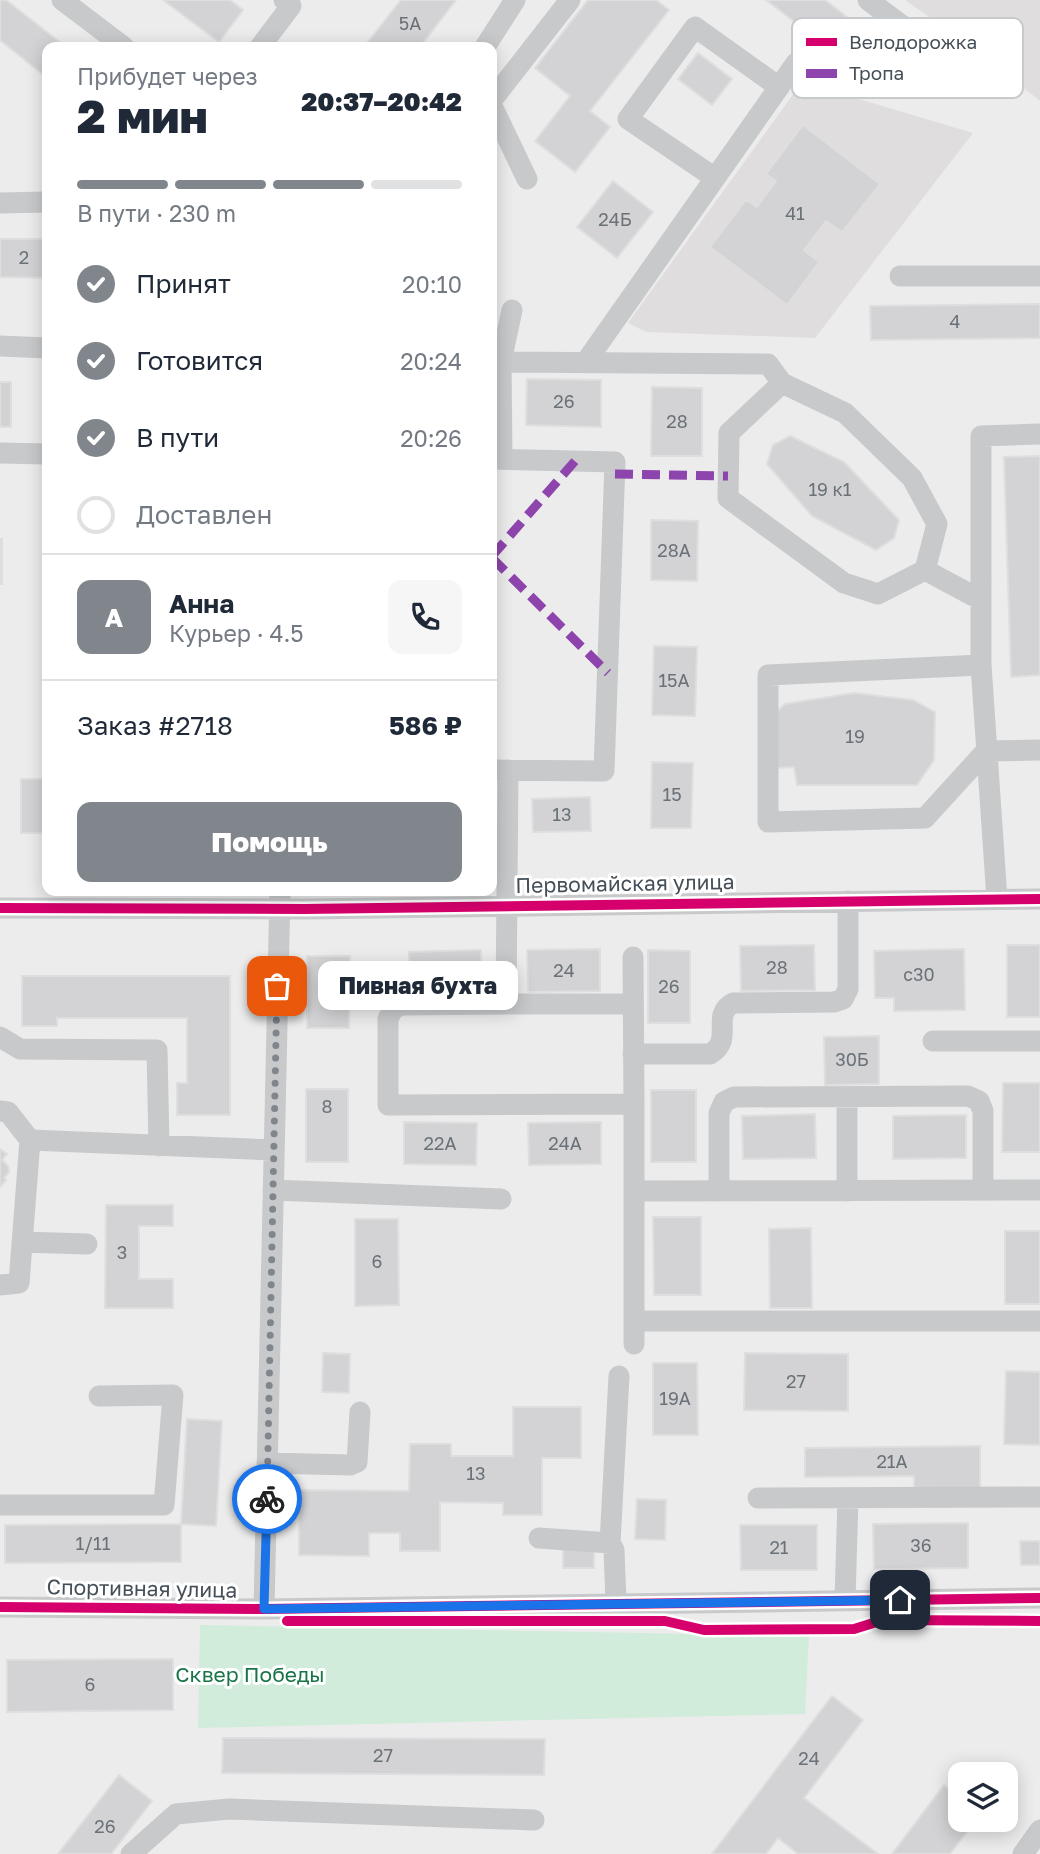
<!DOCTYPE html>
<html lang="ru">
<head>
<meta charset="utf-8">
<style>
  :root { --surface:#fff; --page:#f6f6f7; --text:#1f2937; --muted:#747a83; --line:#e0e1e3; --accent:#80868c }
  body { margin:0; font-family:"Golos Text",sans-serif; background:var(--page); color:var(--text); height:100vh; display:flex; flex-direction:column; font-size:26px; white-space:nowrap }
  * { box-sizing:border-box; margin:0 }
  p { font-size:23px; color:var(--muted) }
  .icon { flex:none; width:38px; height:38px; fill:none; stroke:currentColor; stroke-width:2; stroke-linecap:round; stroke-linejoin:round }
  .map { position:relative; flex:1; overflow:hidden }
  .side { position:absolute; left:42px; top:42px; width:455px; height:854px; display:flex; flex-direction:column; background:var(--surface); border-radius:14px; box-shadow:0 4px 18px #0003 }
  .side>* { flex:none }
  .fabs { position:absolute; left:948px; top:1762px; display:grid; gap:14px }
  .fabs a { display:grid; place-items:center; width:70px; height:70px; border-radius:14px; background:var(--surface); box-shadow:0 4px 18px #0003; font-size:35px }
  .pin { position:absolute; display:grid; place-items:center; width:60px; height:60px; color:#fff; margin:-30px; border-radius:14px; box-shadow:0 4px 10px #0006 }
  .courier { position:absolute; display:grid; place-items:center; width:70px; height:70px; margin:-35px; border:5px solid #1a73e8; border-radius:50%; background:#fff; color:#222; box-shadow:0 2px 9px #0007 }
  .bubble { position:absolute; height:49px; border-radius:14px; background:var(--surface); box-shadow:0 4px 18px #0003; font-size:23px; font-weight:800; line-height:49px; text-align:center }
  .headline em { font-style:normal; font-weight:800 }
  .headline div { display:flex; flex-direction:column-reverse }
  .headline { display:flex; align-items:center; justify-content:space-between; height:119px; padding:0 35px }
  h1 { font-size:46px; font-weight:800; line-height:52px }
  .bar { display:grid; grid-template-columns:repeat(4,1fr); gap:10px 7px; align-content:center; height:84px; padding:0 35px }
  .bar i { height:9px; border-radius:5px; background:var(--line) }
  .bar .on { background:var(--accent) }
  .bar p { grid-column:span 4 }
  .line { display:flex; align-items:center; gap:18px; padding:0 35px; border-top:2px solid var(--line) }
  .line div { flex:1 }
  .round { display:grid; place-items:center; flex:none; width:74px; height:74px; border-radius:14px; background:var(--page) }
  ol { padding:0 35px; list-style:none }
  li { display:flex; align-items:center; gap:21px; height:77px }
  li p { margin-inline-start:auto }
  li .icon { padding:7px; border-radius:50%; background:var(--accent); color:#fff; stroke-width:4 }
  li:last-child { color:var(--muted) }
  li i { width:38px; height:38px; border:4px solid var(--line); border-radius:50% }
  .cta { display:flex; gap:14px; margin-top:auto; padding:14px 35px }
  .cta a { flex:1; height:80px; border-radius:14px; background:var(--accent); color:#fff; font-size:28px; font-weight:800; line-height:80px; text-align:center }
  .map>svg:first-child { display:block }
  .education { fill:#dfddde }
  .green { fill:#d1ecdb }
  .building { fill:#d3d3d5; stroke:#dededf; stroke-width:2 }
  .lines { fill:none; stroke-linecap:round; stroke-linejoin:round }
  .minor { stroke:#c7c9cb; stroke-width:21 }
  .quiet { stroke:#8e44ad; stroke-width:9; stroke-dasharray:18 9; stroke-linecap:butt }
  .cycleway-casing { stroke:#fff; stroke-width:15 }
  .cycleway { stroke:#d6006c; stroke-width:10 }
  .done { stroke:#80868c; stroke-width:7; stroke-dasharray:0 12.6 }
  .route { stroke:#1a73e8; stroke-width:9 }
  .labels { text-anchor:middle; stroke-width:6; stroke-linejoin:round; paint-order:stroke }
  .number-label { font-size:18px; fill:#6a7278 }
  .street-label { font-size:21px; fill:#454f58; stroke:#fff }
  .park-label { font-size:21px; fill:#197547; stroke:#fff }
  .key { fill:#fff; stroke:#c7cacd; stroke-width:2 }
  .key-label { font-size:19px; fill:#454f58 }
</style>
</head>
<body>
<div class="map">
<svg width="1040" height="1854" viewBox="0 0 1040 1854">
  <rect width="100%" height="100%" fill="#edecec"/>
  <path class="education" d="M 905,0 L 1040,0 L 1040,101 L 982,54 Z
    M 802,82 L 973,133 L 815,338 L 646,332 L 628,323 Z"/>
  <path class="green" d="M 200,1625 L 809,1636 L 805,1714 L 198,1728 Z"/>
  <path class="building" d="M 0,0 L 6,0 L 66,47 L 47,47 L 47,78 L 0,40 Z
    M 163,0 L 230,0 L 243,10 L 219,42 Z
    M 401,0 L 456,0 L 420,47 L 364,47 Z
    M 588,0 L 656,0 L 669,10 L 590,111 L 610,127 L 575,172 L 535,141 L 570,96 L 535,68 Z
    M 766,0 L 825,0 L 869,34 L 847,62 Z
    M 698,53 L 732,79 L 712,105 L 678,79 Z
    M 803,125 L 880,184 L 842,232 L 826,221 L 804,250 L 819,262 L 787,305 L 710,247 L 746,200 L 757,207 L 776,181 L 766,174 Z
    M 613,181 L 653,212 L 617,258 L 577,227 Z
    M 0,239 L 47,239 L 47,278 L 0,277 Z
    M 1040,304 L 1040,338 L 871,340 L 870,306 Z
    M 527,379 L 601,380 L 601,427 L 526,425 Z
    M 0,382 L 11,382 L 11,427 L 0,427 Z
    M 652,387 L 702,388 L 702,456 L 651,456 Z
    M 790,436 L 844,462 L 899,520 L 894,538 L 876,550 L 812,516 L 767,464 L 773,445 Z
    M 1040,456 L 1040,675 L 1011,677 L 1004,457 Z
    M 651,520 L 698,521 L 697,581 L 651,580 Z
    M 45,538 L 47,538 L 47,582 L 44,582 Z
    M 0,539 L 2,539 L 2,584 L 0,584 Z
    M 654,646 L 697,647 L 695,716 L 652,715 Z
    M 854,693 L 913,700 L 935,712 L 934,760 L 917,785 L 797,785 L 794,767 L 777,768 L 774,714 L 785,704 Z
    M 652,762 L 693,763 L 691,828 L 651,828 Z
    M 21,779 L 47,779 L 47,833 L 21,833 Z
    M 590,797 L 591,831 L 533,832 L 532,799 Z
    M 814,945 L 815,990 L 741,991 L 740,946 Z
    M 1007,945 L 1040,945 L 1040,1017 L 1007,1017 Z
    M 600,949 L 600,991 L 528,992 L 527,950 Z
    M 964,949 L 965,1010 L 894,1011 L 894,998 L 875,998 L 874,951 Z
    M 481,950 L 482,992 L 409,994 L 409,952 Z
    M 648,950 L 690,951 L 690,1023 L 648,1023 Z
    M 307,956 L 350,956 L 349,1028 L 307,1028 Z
    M 22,976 L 230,976 L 230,1115 L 177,1115 L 177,1083 L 187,1083 L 187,1018 L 57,1018 L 57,1026 L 22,1026 Z
    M 879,1036 L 879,1084 L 825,1085 L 824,1037 Z
    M 1003,1083 L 1040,1083 L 1040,1152 L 1002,1152 Z
    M 306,1089 L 348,1089 L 348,1162 L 306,1162 Z
    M 651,1090 L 696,1090 L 696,1162 L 651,1162 Z
    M 815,1114 L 816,1158 L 743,1159 L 742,1116 Z
    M 966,1115 L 966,1158 L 893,1159 L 893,1116 Z
    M 404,1122 L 477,1123 L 476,1165 L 404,1164 Z
    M 601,1122 L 601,1164 L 529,1165 L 528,1123 Z
    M 0,1149 L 7,1154 L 2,1160 L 8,1166 L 9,1172 L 4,1178 L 6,1180 L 0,1187 Z
    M 106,1205 L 173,1205 L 173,1226 L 139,1226 L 139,1279 L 173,1279 L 173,1308 L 105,1308 Z
    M 653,1217 L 701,1217 L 701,1295 L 654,1295 Z
    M 355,1219 L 398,1219 L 399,1305 L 355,1306 Z
    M 811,1228 L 812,1308 L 770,1308 L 769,1229 Z
    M 1005,1231 L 1040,1231 L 1040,1304 L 1005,1304 Z
    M 323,1353 L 350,1354 L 349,1393 L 322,1392 Z
    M 745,1353 L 848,1354 L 848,1411 L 744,1410 Z
    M 653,1363 L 697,1363 L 698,1435 L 653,1435 Z
    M 1006,1371 L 1040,1372 L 1040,1445 L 1004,1444 Z
    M 513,1407 L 581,1407 L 581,1458 L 542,1458 L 542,1515 L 503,1515 L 503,1503 L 440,1502 L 440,1551 L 400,1551 L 400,1533 L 369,1533 L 369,1556 L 299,1555 L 299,1490 L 409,1491 L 410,1444 L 451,1444 L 451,1456 L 513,1456 Z
    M 187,1419 L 222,1421 L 216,1526 L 181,1524 Z
    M 980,1446 L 980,1488 L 914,1488 L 914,1476 L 805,1477 L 805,1448 Z
    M 637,1499 L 666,1500 L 665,1540 L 635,1539 Z
    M 968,1523 L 968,1568 L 874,1569 L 873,1524 Z
    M 181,1524 L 181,1562 L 5,1563 L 5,1525 Z
    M 740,1525 L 817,1525 L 817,1570 L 741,1570 Z
    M 1020,1541 L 1040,1541 L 1040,1565 L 1021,1565 Z
    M 563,1548 L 594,1548 L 594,1568 L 563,1568 Z
    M 173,1659 L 173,1710 L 7,1712 L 7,1660 Z
    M 832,1696 L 863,1720 L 804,1798 L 878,1854 L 798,1854 L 778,1838 L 766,1854 L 712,1854 Z
    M 223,1738 L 545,1739 L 544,1775 L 222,1773 Z
    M 119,1775 L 152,1801 L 111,1854 L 58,1854 Z
    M 944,1785 L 961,1798 L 961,1820 L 976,1820 L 950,1854 L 892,1854 Z"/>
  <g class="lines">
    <path class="minor" d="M 62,0 L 124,47
      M 260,47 L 291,6 L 284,0
      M 485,47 L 515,0
      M 492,100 L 570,0
      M 492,106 L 527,179
      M 715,178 L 628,119 L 695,27 L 779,87
      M 0,203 L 47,202
      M 900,276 L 1040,276
      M 0,346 L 47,348
      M 492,362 L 768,364 L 782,383
      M 585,363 L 796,63 L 871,85 L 908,30 L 868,0
      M 0,453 L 47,454
      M 492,459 L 615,462 L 604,771 L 492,770
      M 502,459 L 501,362 L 512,310
      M 925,570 L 937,524 L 912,478 L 845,413 L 782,383 L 729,433 L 728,498 L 844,583 L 878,594 L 925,570 L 981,600
      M 981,665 L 981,436 L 1040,434
      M 508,770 L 506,1004 L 401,1005 L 393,1009 L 388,1019 L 388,1105 L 634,1104 L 633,957
      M 997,899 L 981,665 L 768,675 L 768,822 L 925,818 L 986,751 L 1040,750
      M 0,908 L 304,909 L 1040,899
      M 506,1004 L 633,1004
      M 0,1037 L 20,1049 L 157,1050 L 159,1146
      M 933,1041 L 1040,1041
      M 633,1054 L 710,1054 C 735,1040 710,1015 733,1003 L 834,1002 L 843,999 L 848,989 L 848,901
      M 847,1097 L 847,1191
      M 634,1104 L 634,1344
      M 0,1111 L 8,1112 L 30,1140 L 19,1283 L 0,1285
      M 30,1140 L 274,1150
      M 273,1190 L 501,1199
      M 634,1191 L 1040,1190
      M 719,1191 L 719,1113 L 724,1102 L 734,1097 L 968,1096 L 979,1101 L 983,1111 L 983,1190
      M 22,1242 L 87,1244
      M 634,1321 L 1040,1321
      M 267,1463 L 350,1465 L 357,1462 L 360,1412
      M 758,1498 L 1040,1497
      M 0,1505 L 164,1505 L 173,1395 L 99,1396
      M 539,1538 L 610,1543 L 614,1550 L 616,1603
      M 610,1543 L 619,1376
      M 845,1600 L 848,1498
      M 0,1607 L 264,1609 L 1040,1598
      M 264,1609 L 280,891
      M 131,1854 L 176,1814 L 229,1809 L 534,1820
      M 1023,1854 L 1040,1830"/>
    <path class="quiet" d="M 615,474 L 728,476
      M 492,556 L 575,461
      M 492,558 L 608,673"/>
    <defs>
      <path id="cycleway" d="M 0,908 L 304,909 L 1040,899
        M 0,1607 L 264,1609 L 1040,1598
        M 287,1621 L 665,1621 L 704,1630 L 854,1629 L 883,1620 L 1040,1621"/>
    </defs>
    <use href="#cycleway" class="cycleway-casing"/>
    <use href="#cycleway" class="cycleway"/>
  </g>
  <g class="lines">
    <path class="done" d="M 267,1499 L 277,986"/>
    <path class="route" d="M 267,1499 L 264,1609 L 900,1600"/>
  </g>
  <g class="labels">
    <g class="number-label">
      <text x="410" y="30">5А</text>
      <text x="795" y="220">41</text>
      <text x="615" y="226">24Б</text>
      <text x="24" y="264">2</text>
      <text x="955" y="328">4</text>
      <text x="564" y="408">26</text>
      <text x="677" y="428">28</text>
      <text x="830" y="496">19 к1</text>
      <text x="674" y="557">28А</text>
      <text x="674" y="687">15А</text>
      <text x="855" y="743">19</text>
      <text x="672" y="801">15</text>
      <text x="562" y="821">13</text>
      <text x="777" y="974">28</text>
      <text x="564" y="977">24</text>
      <text x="919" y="981">с30</text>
      <text x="669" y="993">26</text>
      <text x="852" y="1066">30Б</text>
      <text x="327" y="1113">8</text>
      <text x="440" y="1150">22А</text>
      <text x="565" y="1150">24А</text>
      <text x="122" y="1259">3</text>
      <text x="377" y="1268">6</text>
      <text x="796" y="1388">27</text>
      <text x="675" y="1405">19А</text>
      <text x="892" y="1468">21А</text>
      <text x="476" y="1480">13</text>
      <text x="93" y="1550">1/11</text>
      <text x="921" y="1552">36</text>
      <text x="779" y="1554">21</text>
      <text x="90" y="1691">6</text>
      <text x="383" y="1762">27</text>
      <text x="809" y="1765">24</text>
      <text x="105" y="1833">26</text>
    </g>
    <g class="street-label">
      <text transform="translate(625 884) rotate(-1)" y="7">Первомайская улица</text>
      <text transform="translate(142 1589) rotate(1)" y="7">Спортивная улица</text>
    </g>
    <g class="park-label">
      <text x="250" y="1682">Сквер Победы</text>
    </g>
  </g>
  <rect x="792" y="18" width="231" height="80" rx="10" class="key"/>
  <rect x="806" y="38" width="31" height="8" fill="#d6006c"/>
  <rect x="806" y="69" width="31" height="9" fill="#8e44ad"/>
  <g class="key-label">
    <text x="849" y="49">Велодорожка</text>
    <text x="849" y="80">Тропа</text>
  </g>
</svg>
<div class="fabs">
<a><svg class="icon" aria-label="layers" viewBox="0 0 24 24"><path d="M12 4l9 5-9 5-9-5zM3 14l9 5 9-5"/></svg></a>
</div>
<div class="pin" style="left:277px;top:986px;background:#ea580c"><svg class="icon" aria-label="bag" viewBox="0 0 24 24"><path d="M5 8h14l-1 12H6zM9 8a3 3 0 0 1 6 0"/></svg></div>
<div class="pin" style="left:900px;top:1600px;background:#1f2937"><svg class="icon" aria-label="home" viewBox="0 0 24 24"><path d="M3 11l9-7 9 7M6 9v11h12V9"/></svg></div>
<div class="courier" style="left:267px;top:1499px"><svg class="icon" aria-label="bike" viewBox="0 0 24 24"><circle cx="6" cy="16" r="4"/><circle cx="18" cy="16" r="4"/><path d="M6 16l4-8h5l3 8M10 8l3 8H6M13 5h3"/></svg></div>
<div class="bubble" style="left:318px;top:961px;width:200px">Пивная бухта</div>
<section class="side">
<div class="headline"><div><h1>2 мин</h1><p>Прибудет через</p></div><em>20:37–20:42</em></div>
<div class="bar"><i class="on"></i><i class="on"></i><i class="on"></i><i></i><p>В пути · 230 m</p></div>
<ol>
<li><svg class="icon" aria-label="check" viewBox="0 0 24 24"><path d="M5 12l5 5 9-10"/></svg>Принят<p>20:10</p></li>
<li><svg class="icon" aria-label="check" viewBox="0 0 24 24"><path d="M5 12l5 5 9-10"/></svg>Готовится<p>20:24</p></li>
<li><svg class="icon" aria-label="check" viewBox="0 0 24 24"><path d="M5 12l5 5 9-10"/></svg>В пути<p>20:26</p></li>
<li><i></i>Доставлен</li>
</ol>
<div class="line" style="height:126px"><b class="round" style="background:var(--accent);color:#fff">А</b><div><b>Анна</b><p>Курьер · 4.5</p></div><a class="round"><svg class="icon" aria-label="phone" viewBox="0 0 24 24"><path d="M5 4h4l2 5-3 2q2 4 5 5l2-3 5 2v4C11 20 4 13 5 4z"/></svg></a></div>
<div class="line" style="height:91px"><div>Заказ #2718</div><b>586 ₽</b></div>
<div class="cta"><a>Помощь</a></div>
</section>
</div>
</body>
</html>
